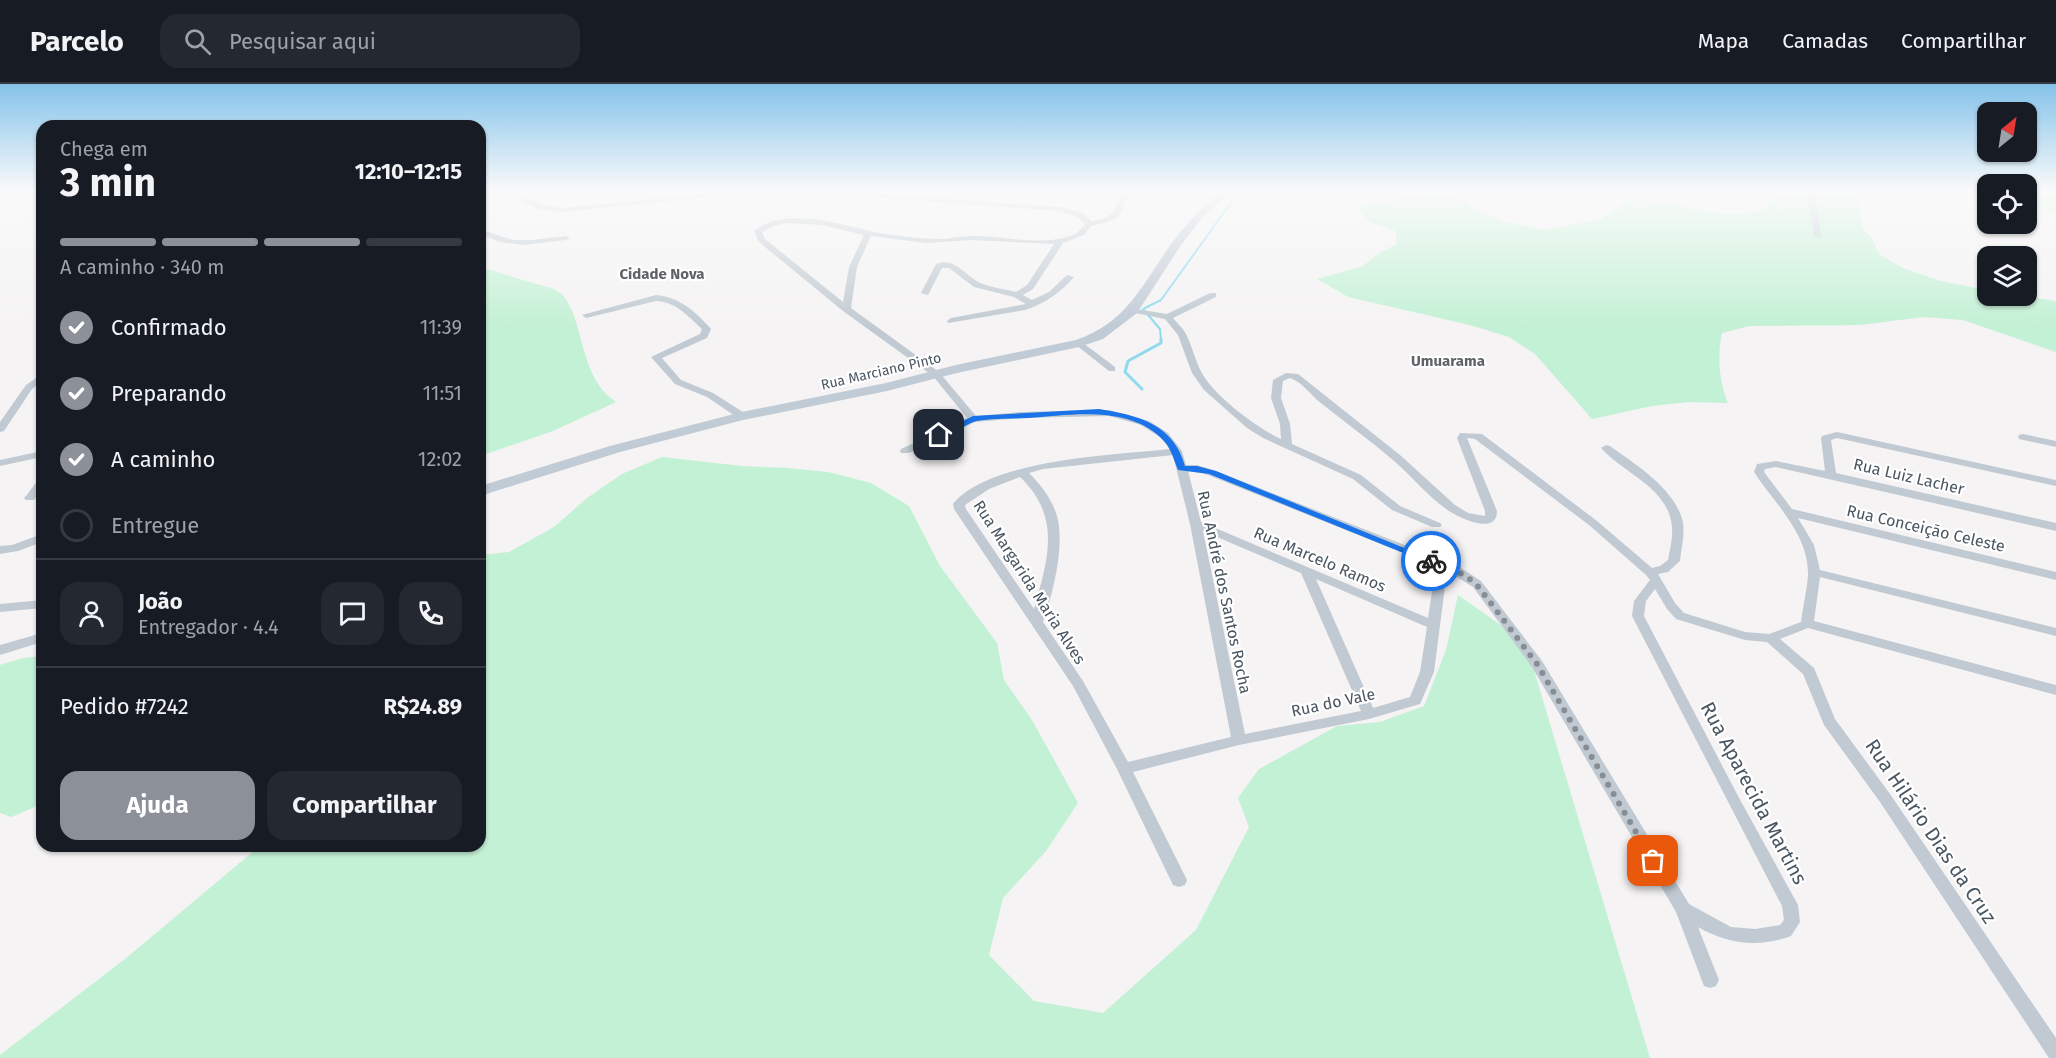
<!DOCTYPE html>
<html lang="pt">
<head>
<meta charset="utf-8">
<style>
  :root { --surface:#171b24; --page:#242831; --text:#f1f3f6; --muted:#9ea1a6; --line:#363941; --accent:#8c9099 }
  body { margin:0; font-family:"Fira Sans",sans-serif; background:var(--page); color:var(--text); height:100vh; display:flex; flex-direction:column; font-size:22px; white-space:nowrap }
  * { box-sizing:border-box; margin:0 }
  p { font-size:20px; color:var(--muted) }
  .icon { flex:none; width:33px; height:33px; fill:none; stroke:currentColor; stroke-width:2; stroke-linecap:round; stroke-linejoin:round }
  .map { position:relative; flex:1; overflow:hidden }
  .details { position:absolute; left:36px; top:36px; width:450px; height:732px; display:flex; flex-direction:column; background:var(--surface); border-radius:18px; box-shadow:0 2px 4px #0004 }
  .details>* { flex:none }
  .needle { width:39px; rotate:30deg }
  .buttons { position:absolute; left:1977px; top:18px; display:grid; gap:12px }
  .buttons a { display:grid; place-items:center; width:60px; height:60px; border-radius:12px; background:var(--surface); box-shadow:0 2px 4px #0004; font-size:30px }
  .pin { position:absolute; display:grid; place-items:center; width:51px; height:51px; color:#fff; margin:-26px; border-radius:12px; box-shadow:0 3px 9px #0006 }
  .courier { position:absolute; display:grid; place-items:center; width:60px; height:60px; margin:-30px; border:4px solid #1a73e8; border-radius:50%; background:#fff; color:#222; box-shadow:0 2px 8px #0007 }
  .head em { font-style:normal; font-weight:700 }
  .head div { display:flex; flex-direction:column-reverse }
  .head { display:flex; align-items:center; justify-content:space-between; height:102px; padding:0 24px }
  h1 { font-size:39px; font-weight:700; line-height:45px }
  .bar { display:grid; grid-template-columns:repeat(4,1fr); gap:9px 6px; align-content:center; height:72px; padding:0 24px }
  .bar i { height:8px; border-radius:4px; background:var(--line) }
  .bar .selected { background:var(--accent) }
  .bar p { grid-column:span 4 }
  .line { display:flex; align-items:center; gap:15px; padding:0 24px; border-top:2px solid var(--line) }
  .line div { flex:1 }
  .round { display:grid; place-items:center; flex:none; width:63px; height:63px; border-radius:18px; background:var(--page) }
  ol { padding:0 24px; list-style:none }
  li { display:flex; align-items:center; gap:18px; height:66px }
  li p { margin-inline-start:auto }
  li .icon { padding:6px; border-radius:50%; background:var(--accent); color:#fff; stroke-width:4 }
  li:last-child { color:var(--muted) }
  li i { width:33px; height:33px; border:3px solid var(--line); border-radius:50% }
  .primary-button { display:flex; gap:12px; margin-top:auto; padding:12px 24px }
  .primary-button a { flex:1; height:69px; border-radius:18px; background:var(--accent); color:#fff; font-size:24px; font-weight:700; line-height:69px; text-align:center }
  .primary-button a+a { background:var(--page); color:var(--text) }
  header { display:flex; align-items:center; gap:36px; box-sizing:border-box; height:84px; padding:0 30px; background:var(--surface); border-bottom:2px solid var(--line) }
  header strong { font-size:28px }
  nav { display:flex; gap:33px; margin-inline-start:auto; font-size:21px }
  .search { width:420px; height:54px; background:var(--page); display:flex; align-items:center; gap:15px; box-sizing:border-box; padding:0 21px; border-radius:18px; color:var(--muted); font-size:22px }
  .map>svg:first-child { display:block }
  .green { fill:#c3f1d5 }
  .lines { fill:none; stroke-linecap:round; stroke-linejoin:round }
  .stream-far1 { stroke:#90daee; stroke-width:2 }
  .stream { stroke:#90daee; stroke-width:3 }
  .street { fill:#c1cad2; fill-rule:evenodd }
  .secondary { fill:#c1cbd6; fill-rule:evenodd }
  .route { fill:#1a73e8 }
  .done { stroke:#868d94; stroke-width:6; stroke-dasharray:0 10.8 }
  .labels { text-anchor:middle; stroke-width:4.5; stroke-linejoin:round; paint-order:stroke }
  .far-street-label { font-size:14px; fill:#4a5661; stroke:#fff }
  .far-neighbourhood-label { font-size:15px; font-weight:bold; fill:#5f6368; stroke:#fff }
  .street-label { font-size:16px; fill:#4a5661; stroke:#fff }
  .near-street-label { font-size:20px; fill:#4a5661; stroke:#fff }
</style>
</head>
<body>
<header>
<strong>Parcelo</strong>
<div class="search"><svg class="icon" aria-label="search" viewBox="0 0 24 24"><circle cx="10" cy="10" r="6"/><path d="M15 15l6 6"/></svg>Pesquisar aqui</div>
<nav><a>Mapa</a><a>Camadas</a><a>Compartilhar</a></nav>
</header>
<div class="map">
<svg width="2056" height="974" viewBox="0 0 2056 974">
  <rect width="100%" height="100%" fill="#f5f3f3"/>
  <path class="green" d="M 1422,106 L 1442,106 L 1461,114 L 1475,126 L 1506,138 L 1546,146 L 1601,135 L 1617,125 L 1627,115 C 1639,116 1652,116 1664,118 C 1703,125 1756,148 1782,106 L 1857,106 C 1857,119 1862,130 1862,143 L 1873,156 L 1879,170 L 1903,184 L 1940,197 L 1987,206 L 1988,212 L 2023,212 L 2056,217 L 2056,268 L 1963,236 L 1924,233 L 1860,241 L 1749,242 L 1722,249 C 1717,271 1719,298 1728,319 L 1689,318 L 1652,322 L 1592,335 L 1535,270 L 1509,253 L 1470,241 L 1348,213 L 1317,195 L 1363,182 L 1379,169 L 1397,160 L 1395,147 L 1369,138 L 1358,125 C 1379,116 1401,116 1422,106 Z
    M 2027,106 L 2056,106 L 2056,127 L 2027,120 Z
    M 480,183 C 498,188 516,194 533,199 C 540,201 550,203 556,206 C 586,224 575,291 616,318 L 553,347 L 480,372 Z
    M 662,373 L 742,382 L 787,384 L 828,388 L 871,399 L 909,422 L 940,482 L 997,559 L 1004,596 L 1032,636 L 1078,719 L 1046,767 L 1003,814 L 989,871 L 1034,917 L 1103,929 L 1196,846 L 1249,743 L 1238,714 L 1259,685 L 1337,642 L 1380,638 L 1424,622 L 1446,566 L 1458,511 L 1502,542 L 1533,583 L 1650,974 L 0,974 L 0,971 L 125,875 L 260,762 L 480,762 L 480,471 L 509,468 L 554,443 L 587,414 L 622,390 Z
    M 42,572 L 42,720 L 11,733 L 0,729 L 0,581 L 23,574 Z"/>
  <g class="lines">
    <path class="stream-far1" d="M 1161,256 L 1160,245 L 1143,225 L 1161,216 L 1238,109 L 1248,106"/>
    <path class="stream" d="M 1142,305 L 1125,288 L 1128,277 L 1161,259 L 1161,255"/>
    <path class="street" d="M 500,106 L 514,106 L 514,108 L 544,121 L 562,124 L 737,106 L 784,106 L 780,108 L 740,110 L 562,128 L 539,125 L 506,110 L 480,113 L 480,109 Z
      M 793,106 L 830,106 L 1061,123 L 1083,129 L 1091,137 C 1114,134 1115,127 1122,106 L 1130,106 L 1124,122 L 1118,133 L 1108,138 L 1091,142 L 1084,151 L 1063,159 L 1033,205 L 1023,211 L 1032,216 L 1049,208 L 1067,191 L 1074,193 C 1061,208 1044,220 1025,226 L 948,239 L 947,237 L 951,234 L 1026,220 L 1014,213 L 974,203 L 949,184 L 942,184 L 928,211 L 921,209 L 936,180 C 956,172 966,194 983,200 C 993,204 1005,205 1016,208 L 1027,201 L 1054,160 L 971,156 L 926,159 L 871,152 L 857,183 L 851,224 L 939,288 L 976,332 L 1020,328 L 1109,326 L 1149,337 L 1168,349 L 1182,367 L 1186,381 L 1197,381 L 1216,387 L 1458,482 L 1481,497 L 1542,577 L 1689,820 L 1731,843 L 1755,845 L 1780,841 L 1784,836 L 1782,822 L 1632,532 L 1634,517 L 1650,496 L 1646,491 L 1589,441 L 1475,355 L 1467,354 L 1497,427 C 1497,452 1460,434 1449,427 C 1428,413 1413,393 1394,377 C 1371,357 1346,339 1322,320 C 1311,312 1303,298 1290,294 L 1283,297 L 1281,314 L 1290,340 L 1292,360 L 1361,391 L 1400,422 L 1440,439 L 1442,441 L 1440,443 L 1432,443 L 1392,426 L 1353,395 L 1263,354 L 1247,344 L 1204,306 L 1192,289 L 1178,251 L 1165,235 L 1130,228 L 1130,224 L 1167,230 L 1210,209 L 1216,209 L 1216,213 L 1173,234 C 1178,240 1184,245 1187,252 C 1193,265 1196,279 1203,291 C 1216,313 1257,344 1281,355 L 1280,340 L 1271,314 L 1273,296 L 1286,289 L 1298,290 L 1400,371 L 1455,421 L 1468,429 L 1485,432 L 1485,427 L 1457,354 L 1460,349 L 1482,350 L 1597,437 L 1652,484 L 1660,482 L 1668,476 C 1670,465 1673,454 1672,443 C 1669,404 1623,389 1601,364 L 1606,361 L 1610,362 C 1636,381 1676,405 1683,439 C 1685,452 1681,465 1680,477 L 1668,488 L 1658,490 L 1675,519 L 1684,529 L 1745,548 L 1769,550 L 1801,538 C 1803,522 1807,506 1808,491 C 1809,450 1774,419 1754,388 L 1757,380 L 1776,377 L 1825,387 L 1821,354 L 1822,352 L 1837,348 L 2056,396 L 2056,402 L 1837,354 L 1831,356 L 1836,389 L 2056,439 L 2056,447 L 1776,383 L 1765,385 L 1764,388 L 1792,425 L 2056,488 L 2056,496 L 1798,434 L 1814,461 L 1820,486 L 2056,544 L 2056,552 L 1820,493 L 1814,537 L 2056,601 L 2056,611 L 1808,544 L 1780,555 L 1814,584 L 1835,635 L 1890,710 L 2056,954 L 2056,974 L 2049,974 L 1880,718 L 1824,641 L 1803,590 L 1767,558 L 1745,556 L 1676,535 L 1667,525 L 1655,505 L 1646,517 L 1644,532 L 1738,712 L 1798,821 L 1800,838 L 1791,852 C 1758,864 1727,860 1698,843 L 1719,896 L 1716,902 L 1710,904 L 1704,902 L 1676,828 L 1532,583 L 1473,503 L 1447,487 L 1434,588 L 1420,620 L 1369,635 L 1239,661 L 1133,688 L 1187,796 L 1185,801 L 1179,803 L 1173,801 L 1117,685 L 1073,602 L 954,425 L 953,420 C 989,375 1115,371 1170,365 L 1160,353 L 1141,341 L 1109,332 L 1020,334 L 975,338 L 909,369 L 901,369 L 900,367 L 901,365 L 967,334 L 933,292 L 843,227 L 759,158 L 754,147 C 789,118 852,146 892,151 C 909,153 926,155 943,155 C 955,154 967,151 979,152 C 1007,153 1039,161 1067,153 C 1075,151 1080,147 1085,140 L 1077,133 L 1060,127 L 797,108 ZM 788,139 L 822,141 L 864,151 L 849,183 L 843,218 L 765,155 L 762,148 L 774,142 ZM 1173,371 L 1190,440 L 1231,653 L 1128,678 L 1083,597 L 1043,538 C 1053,510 1065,461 1057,432 C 1052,415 1041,401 1029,389 L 1043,385 ZM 1188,387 L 1196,387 L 1208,391 L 1436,482 L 1428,534 L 1201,438 ZM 1020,393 C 1062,433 1048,475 1034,525 L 966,425 L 965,421 L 989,405 ZM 1203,447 L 1301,489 L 1361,627 L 1245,650 ZM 1316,495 L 1427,543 L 1420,588 L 1410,613 L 1373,624 Z
      M 1807,106 L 1815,106 L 1821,154 L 1814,152 Z
      M 480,145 L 513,156 L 532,156 L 566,152 L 570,154 L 566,156 L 523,161 L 500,158 L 480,150 Z
      M 656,211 C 680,213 696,228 711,245 L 707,254 L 662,274 L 681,296 L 713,309 L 746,330 L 746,334 L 738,334 L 707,313 L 675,300 L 651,273 L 700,250 L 702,245 C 688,232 676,218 656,217 L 586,234 L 582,231 Z
      M 1079,256 L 1115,283 L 1115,287 L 1109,287 L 1076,261 L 1074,259 Z
      M 42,290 L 42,298 L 32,305 L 4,347 L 0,348 L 0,338 L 26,301 Z
      M 2023,350 L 2056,357 L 2056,363 L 2019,355 L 2018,353 L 2019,351 Z
      M 42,367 L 42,373 L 0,382 L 0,376 Z
      M 42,395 L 42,405 L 34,416 L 26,416 L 24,414 L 26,412 L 38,396 Z
      M 42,450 L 42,458 L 18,467 L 0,470 L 0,462 L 12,461 Z
      M 42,516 L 42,524 L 0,528 L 0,520 Z
      M 42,549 L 42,558 L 0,571 L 0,561 Z"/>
    <path class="secondary" d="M 5,106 L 21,106 L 0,114 L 0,108 Z
      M 1222,106 L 1233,106 L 1202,134 L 1181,161 L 1137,229 L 1103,255 L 1079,263 L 957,289 L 887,307 L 743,336 L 620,368 L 480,412 L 480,402 L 610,362 L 742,328 L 886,299 L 956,281 L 1076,256 C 1130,237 1142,199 1174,156 C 1188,137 1204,122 1222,106 Z"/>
  </g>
  <linearGradient id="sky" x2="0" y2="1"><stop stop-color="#85c3ea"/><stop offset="0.44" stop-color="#fafafa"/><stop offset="1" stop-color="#fafafa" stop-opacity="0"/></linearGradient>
  <rect width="2056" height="243" fill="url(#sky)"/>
  <path class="route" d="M 1099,325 C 1137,331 1174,340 1185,382 L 1197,382 L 1216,387 L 1436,477 L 1428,479 L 1209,390 L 1178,386 C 1173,374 1171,363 1161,354 C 1127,321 1070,331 1028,334 C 1011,335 993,334 977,337 C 965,339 946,358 935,351 L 973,332 Z"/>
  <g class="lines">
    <path class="done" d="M 1431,477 C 1448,484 1463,488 1477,501 L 1537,580 L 1653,777"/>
  </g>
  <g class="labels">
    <g class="far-street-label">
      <text transform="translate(881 287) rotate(-13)" y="5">Rua Marciano Pinto</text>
    </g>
    <g class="far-neighbourhood-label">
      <text x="662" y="195">Cidade Nova</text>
      <text x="1448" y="282">Umuarama</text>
    </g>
    <g class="street-label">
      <text transform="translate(1909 392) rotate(13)" y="6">Rua Luiz Lacher</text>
      <text transform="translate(1926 444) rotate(13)" y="6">Rua Conceiçāo Celeste</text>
      <text transform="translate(1320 475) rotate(23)" y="6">Rua Marcelo Ramos</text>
      <text transform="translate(1030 498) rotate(57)" y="6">Rua Margarida Maria Alves</text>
      <text transform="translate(1225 508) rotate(78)" y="6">Rua André dos Santos Rocha</text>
      <text transform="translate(1333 618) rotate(-12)" y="6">Rua do Vale</text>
    </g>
    <g class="near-street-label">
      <text transform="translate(1754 709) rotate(62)" y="7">Rua Aparecida Martins</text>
      <text transform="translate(1931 747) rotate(56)" y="7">Rua Hilário Dias da Cruz</text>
    </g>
  </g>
</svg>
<div class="buttons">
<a><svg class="needle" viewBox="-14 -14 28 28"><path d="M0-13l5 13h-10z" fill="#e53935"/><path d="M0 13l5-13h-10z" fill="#9ea1a6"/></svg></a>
<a><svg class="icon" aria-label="locate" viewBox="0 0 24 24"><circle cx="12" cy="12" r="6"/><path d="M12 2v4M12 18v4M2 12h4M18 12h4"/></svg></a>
<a><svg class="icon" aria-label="layers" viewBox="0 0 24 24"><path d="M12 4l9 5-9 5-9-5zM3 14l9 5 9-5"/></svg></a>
</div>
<div class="pin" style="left:1653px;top:777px;background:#ea580c"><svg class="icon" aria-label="bag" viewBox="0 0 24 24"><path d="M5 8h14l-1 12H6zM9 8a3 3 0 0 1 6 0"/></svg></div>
<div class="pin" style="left:939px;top:351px;background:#1f2937"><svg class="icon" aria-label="home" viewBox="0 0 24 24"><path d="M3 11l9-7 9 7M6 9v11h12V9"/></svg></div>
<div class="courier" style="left:1431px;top:477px"><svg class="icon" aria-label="bike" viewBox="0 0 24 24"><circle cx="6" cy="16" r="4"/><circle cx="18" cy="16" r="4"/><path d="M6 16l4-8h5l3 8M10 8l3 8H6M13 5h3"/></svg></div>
<section class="details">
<div class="head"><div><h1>3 min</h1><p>Chega em</p></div><em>12:10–12:15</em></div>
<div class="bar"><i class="selected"></i><i class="selected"></i><i class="selected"></i><i></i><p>A caminho · 340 m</p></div>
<ol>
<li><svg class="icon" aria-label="check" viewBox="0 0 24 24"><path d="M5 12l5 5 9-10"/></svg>Confirmado<p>11:39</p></li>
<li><svg class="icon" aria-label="check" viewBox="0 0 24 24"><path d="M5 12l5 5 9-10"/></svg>Preparando<p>11:51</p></li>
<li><svg class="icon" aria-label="check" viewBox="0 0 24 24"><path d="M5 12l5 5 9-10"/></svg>A caminho<p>12:02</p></li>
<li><i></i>Entregue</li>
</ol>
<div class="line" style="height:108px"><a class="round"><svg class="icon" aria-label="person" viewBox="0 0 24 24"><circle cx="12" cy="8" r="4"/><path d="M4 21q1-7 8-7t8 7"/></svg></a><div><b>João</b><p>Entregador · 4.4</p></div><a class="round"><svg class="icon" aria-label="chat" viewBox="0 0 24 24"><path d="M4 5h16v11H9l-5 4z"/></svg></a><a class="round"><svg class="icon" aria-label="phone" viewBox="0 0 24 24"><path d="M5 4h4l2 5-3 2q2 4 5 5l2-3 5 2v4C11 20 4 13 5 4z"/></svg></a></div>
<div class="line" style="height:78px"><div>Pedido #7242</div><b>R$24.89</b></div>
<div class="primary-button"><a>Ajuda</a><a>Compartilhar</a></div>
</section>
</div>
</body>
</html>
